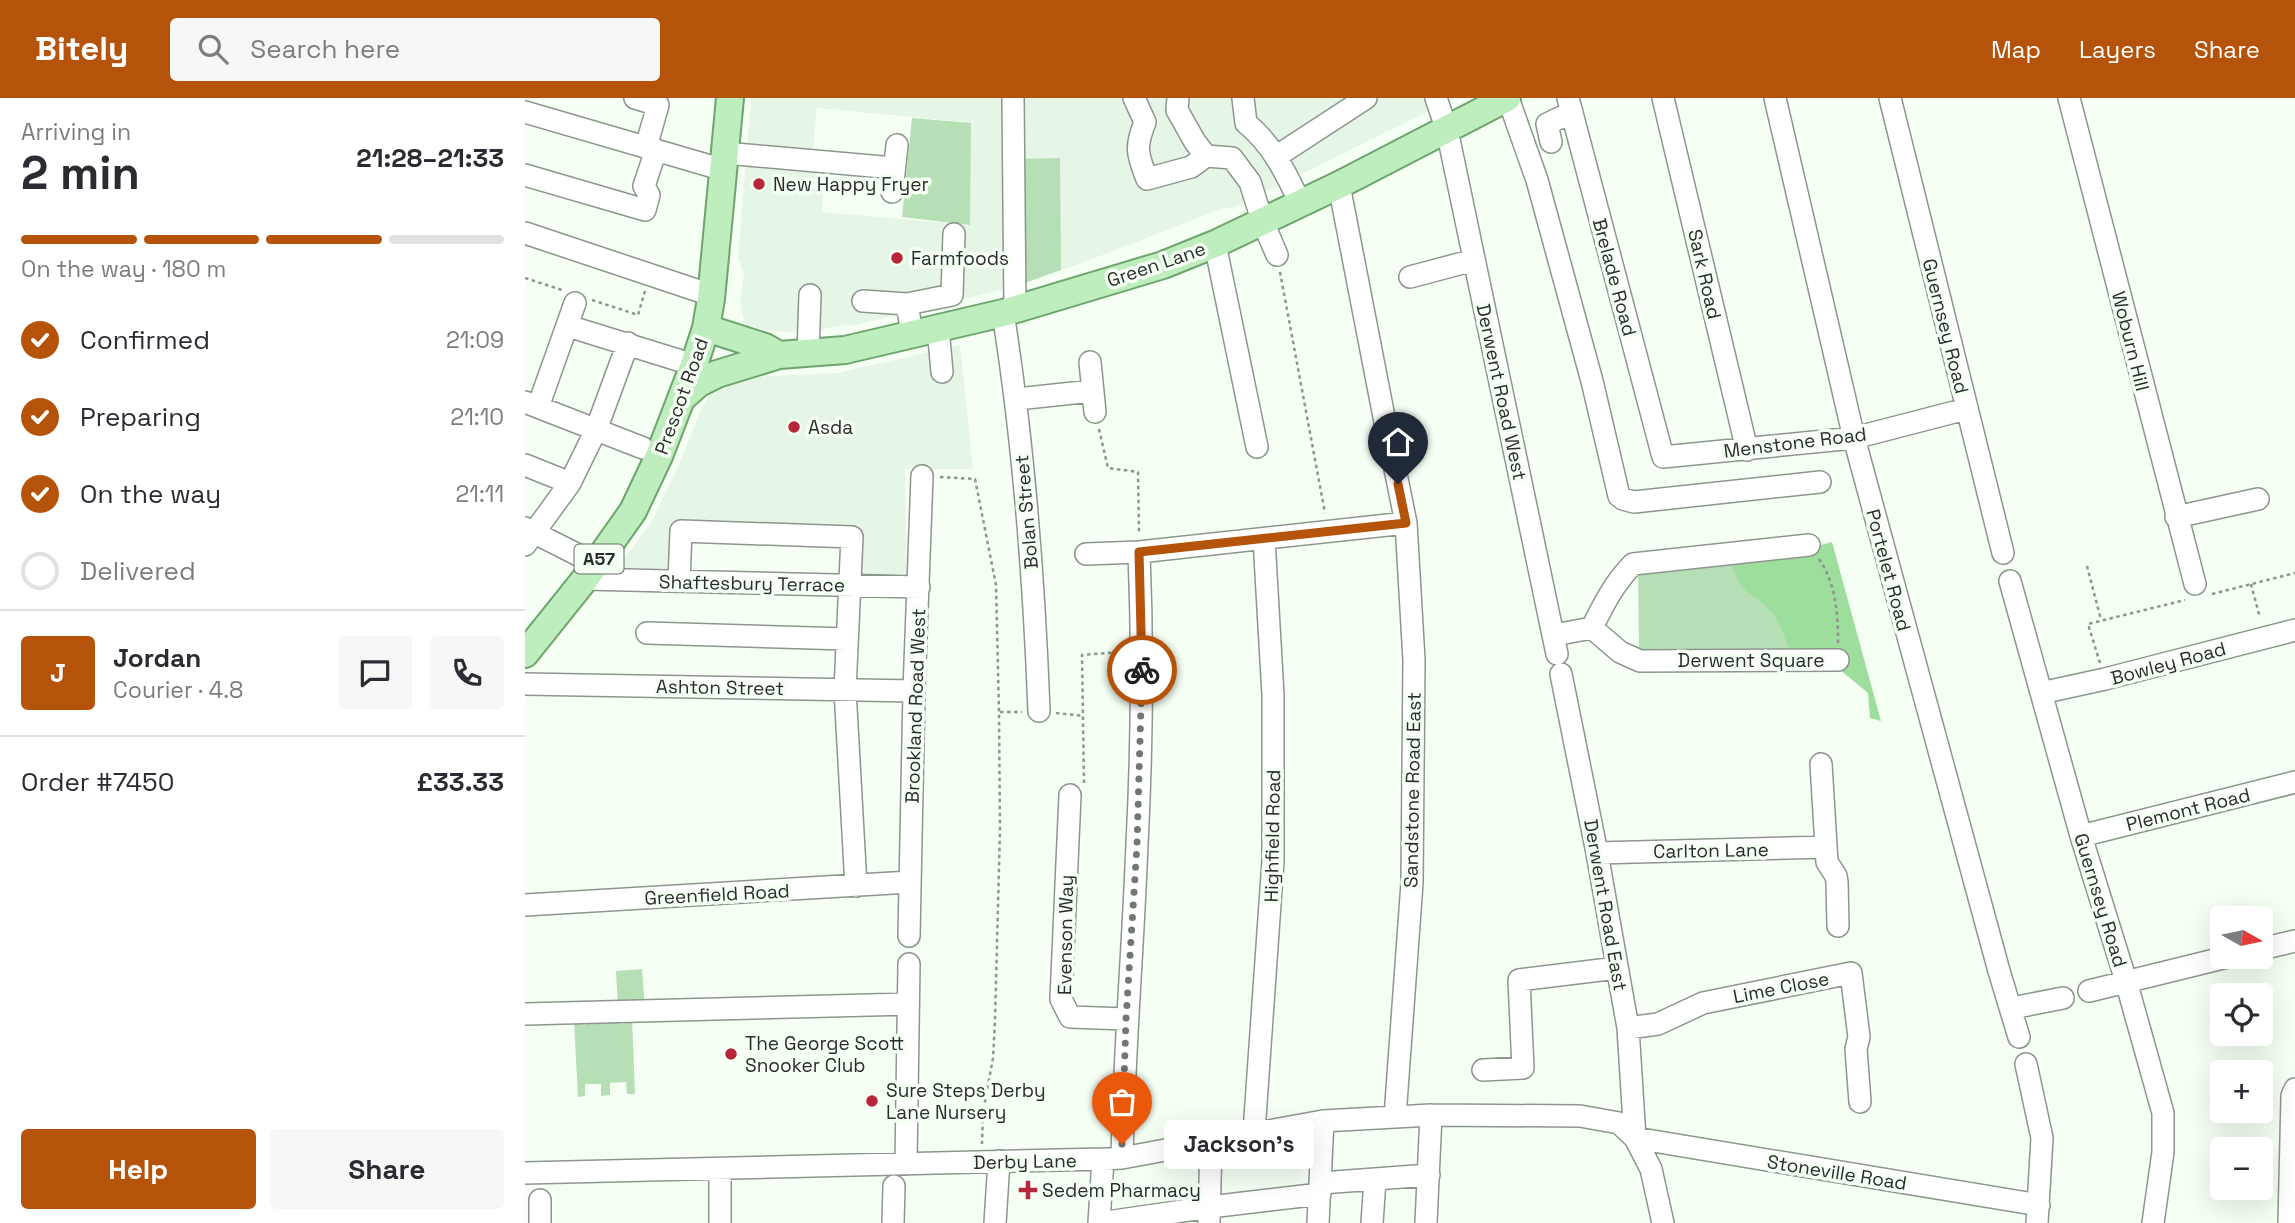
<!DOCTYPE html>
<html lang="en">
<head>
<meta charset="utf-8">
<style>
  :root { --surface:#fff; --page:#f7f7f7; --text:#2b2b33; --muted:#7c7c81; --line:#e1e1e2; --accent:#b45309 }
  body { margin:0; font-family:"Space Grotesk",sans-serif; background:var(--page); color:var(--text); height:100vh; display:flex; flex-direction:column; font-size:26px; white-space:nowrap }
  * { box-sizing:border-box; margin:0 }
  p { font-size:23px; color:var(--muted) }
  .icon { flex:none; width:38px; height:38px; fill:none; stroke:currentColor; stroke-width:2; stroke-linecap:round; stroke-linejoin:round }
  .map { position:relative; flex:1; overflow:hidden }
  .details { display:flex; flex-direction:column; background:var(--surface); width:525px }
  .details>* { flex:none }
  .needle { width:46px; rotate:99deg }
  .fabs { position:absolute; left:1685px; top:808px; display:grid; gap:14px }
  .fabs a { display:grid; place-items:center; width:63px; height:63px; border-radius:7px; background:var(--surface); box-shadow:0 7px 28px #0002; font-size:35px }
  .pin { position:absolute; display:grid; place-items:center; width:60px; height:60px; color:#fff; margin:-72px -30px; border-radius:50% 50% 50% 0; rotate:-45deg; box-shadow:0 0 7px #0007 }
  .pin .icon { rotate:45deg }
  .courier { position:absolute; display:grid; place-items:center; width:70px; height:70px; margin:-35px; border:5px solid #b45309; border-radius:50%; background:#fff; color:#222; box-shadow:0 2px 9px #0007 }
  .bubble { position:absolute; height:49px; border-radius:7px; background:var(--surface); box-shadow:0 7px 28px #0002; font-size:23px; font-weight:700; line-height:49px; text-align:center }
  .summary em { font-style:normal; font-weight:700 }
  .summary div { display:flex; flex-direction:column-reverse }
  .summary { display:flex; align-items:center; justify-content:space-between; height:119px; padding:0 21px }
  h1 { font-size:46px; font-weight:700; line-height:52px }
  .bar { display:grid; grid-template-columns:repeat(4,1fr); gap:10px 7px; align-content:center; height:84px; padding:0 21px }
  .bar i { height:9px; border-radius:5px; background:var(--line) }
  .bar .selected { background:var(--accent) }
  .bar p { grid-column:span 4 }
  .line { display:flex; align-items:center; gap:18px; padding:0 21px; border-top:2px solid var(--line) }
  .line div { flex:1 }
  .round { display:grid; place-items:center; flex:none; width:74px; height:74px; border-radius:7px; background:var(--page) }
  ol { padding:0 21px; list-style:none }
  li { display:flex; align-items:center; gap:21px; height:77px }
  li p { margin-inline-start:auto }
  li .icon { padding:7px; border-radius:50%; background:var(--accent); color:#fff; stroke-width:4 }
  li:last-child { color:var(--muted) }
  li i { width:38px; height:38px; border:4px solid var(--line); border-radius:50% }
  .button { display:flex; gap:14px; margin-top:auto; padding:14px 21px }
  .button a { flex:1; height:80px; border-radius:7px; background:var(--accent); color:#fff; font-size:28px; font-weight:700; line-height:80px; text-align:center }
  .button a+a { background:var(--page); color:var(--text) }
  header { display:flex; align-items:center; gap:42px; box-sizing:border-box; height:98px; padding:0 35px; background:var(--accent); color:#fff }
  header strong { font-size:33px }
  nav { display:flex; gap:38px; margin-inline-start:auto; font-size:24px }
  .search { width:490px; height:63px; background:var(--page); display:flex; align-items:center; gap:18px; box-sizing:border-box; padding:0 24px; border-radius:7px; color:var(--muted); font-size:26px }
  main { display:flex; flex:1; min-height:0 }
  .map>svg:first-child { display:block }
  .built { fill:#e6f6e6; fill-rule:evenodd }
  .green { fill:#b7dfb6 }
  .forest { fill:#9ede9d }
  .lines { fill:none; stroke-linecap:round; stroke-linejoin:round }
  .minor-casing { stroke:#8d968d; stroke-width:24 }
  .major-casing { stroke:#6ea46e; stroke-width:30 }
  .path { stroke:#8e958e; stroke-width:2.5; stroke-dasharray:3.5 3.5; stroke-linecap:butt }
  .minor { stroke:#fff; stroke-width:21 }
  .major { stroke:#beeebe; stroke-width:26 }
  .done { stroke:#717771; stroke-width:7; stroke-dasharray:0 12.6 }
  .route { stroke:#b45309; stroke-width:9 }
  .poi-dot { fill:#b8263c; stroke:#f5fff4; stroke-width:2.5 }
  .labels { text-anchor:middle; stroke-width:7; stroke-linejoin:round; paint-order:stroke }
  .shield { fill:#f5fff4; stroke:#676d67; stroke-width:2 }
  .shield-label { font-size:18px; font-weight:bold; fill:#2a2e2a }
  .poi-label { font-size:19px; fill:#2a2e2a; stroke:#f5fff4; text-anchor:start }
  .street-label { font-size:19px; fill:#2a2e2a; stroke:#f5fff4 }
</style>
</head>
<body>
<header>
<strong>Bitely</strong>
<div class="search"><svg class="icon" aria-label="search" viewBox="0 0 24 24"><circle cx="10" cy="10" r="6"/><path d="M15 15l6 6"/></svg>Search here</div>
<nav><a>Map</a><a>Layers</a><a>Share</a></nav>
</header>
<main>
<section class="details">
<div class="summary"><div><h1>2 min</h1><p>Arriving in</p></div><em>21:28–21:33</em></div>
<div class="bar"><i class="selected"></i><i class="selected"></i><i class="selected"></i><i></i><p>On the way · 180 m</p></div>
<ol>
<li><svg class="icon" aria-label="check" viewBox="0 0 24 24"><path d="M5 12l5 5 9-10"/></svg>Confirmed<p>21:09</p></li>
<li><svg class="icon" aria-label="check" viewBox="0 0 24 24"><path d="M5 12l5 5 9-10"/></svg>Preparing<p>21:10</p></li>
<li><svg class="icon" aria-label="check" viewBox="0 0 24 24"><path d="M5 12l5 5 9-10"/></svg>On the way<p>21:11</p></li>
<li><i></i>Delivered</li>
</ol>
<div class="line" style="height:126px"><b class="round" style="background:var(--accent);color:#fff">J</b><div><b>Jordan</b><p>Courier · 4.8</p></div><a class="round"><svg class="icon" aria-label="chat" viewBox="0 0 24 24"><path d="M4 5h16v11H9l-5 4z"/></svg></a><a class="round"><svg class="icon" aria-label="phone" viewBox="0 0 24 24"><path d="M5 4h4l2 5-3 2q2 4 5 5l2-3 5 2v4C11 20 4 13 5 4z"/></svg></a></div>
<div class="line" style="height:91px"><div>Order #7450</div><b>£33.33</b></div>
<div class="button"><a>Help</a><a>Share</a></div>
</section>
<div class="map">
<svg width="1770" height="1125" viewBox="0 0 1770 1125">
  <rect width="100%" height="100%" fill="#f5fff4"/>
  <path class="built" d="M 226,0 L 930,0 L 706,111 L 701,109 L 557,165 L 484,190 L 326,228 L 325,226 L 299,231 L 261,234 L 239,232 L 220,226 L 215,205 L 219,177 L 213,159 ZM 292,10 L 439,24 L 445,127 L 297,114 L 301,64 L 287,62 Z
    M 435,247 L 448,371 L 380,371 L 382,476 L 335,476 L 336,434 L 150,428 L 148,470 L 92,470 L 127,423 L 154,366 L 177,309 L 192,285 L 228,279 L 312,275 Z"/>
  <path class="green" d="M 387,20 L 446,25 L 445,127 L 377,119 Z
    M 535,60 L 536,172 L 497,186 L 493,61 Z
    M 1275,460 L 1286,555 L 1114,555 L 1113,470 Z
    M 117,871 L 120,910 L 93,911 L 91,873 Z
    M 107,921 L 110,996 L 102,996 L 101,984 L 85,985 L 85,997 L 76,998 L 76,986 L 60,986 L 60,998 L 53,999 L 49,924 L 58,923 L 58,927 L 61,927 L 61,923 L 95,922 L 95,926 L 100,926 L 99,922 Z"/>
  <path class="forest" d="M 1307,444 L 1356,623 L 1345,620 L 1343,595 L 1314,571 L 1265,551 C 1259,541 1257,529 1251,520 C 1234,495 1214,500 1206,462 L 1281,451 Z"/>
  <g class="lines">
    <defs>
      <path id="minor" d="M 110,0 L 133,7 L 121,49
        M 488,0 L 490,211
        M 609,0 L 620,24 C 610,49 612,56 622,81 L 666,69 L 681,58 L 707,60 L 725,84 L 737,122 L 752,157
        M 653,0 L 652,12 L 670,44 L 681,58
        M 718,0 L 721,25 C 747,46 761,75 775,105
        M 911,0 L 922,32 L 1032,556
        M 983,0 L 1012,82 L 1067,283 L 1094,398 L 1098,401 L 1109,404 L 1295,384
        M 1043,0 L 1138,359 L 1329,340 L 1441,311
        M 1138,0 L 1222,352
        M 1250,0 L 1329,340 L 1474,873 L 1494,939
        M 1365,0 L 1478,455
        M 1544,0 L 1670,486
        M 0,14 L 199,72
        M 1026,44 L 1022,26 L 1047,14
        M 200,55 L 369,70
        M 752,58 L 841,0
        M 0,77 L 120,112 L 124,97 L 119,88 L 131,52
        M 814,87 L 866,355
        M 367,94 L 372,47
        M 0,135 L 186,197
        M 690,146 L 732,349
        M 885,179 L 949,162
        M 338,203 L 382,206
        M 478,215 C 499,347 509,480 514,613
        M 43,228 L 169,267
        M 413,230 L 417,274
        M 387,235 L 382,206 L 427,197 L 429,136
        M 283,255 L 285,197
        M 565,264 L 570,314
        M 492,301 L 567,293
        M 0,304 L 118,350
        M 13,309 L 50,205
        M 869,366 L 881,425 L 889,562 L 887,785 L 870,1019
        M 0,367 L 45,385
        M 1651,419 L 1733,401
        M 0,430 L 71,466
        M 0,447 L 45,385 L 71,332 L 103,245
        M 561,456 L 614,454 L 881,425
        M 60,481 L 394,489
        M 154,483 L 156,433 L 327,439 L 320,592 L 331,788
        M 1485,483 L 1556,738 L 1601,883 L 1638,1015 L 1638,1054 L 1628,1125
        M 1067,530 L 1095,554 L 1115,563 L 1313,562
        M 122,535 L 322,541
        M 1029,537 L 1067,530 C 1078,507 1090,484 1108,466 L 1284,447
        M 1036,576 L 1072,755 L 1103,930 L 1110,1040 L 1514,1107
        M 0,586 L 389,593
        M 1516,595 L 1580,581 L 1770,532
        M 1296,666 L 1302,764 L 1311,778 L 1312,784 L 1313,828
        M 545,697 L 536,901 L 545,919 L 601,921
        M 1556,738 L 1770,684
        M 1072,755 L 1300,749
        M 0,807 L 385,784
        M 384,838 L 389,593 L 397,378
        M 1736,851 L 1770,843
        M 1564,893 L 1702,859
        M 1487,910 L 1538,900
        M 0,916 L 383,906
        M 1103,930 L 1133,926 L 1178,905 L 1326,875 L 1334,939 L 1331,951 L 1335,1004
        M 1501,966 L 1517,1040 L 1512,1125
        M 958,972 L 998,970 L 994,882 L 1092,870
        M 729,1034 L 748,763 L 748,597 L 739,441
        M 597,1060 C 599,955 608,851 612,746 C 617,649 618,552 614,454
        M 381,1066 L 384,866
        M 0,1075 L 578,1061 L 597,1060 L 798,1023 L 906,1017 L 1055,1018 L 1094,1025 L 1110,1040 L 1126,1071 L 1138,1125
        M 796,1085 L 904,1077
        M 15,1102 L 15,1125
        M 195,1125 L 195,1071
        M 368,1125 L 369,1088
        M 470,1125 L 474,1063
        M 574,1125 L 578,1061
        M 575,1125 L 685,1109 L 795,1096
        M 684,1125 L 686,1044
        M 793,1125 L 798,1023
        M 847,1125 L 850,1082
        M 901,1125 L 906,1017
        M 1764,1125 L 1767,998 L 1770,991"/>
      <path id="major" d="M 181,230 L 240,249 L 254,257
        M 157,300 L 174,285 L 192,276 L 254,257 L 320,252 L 478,215 L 638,167 L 690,146 L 814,87 L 982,0
        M 0,556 L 60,481 L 108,413 L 134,358 L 169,267 L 181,230 L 186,201 L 205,0"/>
    </defs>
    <use href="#minor" class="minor-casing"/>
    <use href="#major" class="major-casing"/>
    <path class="path" d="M 755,174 L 800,415
      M 0,180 L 37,192
      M 67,202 L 113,217 L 120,193
      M 574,331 L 583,370 L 613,374 L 614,436
      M 415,379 L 450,381 L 471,487 L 474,614 L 475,731 L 470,923 L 468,960 L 458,1014 L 457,1046
      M 1294,461 C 1311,486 1313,515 1313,545
      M 1562,468 L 1576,522
      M 1726,486 L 1735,520
      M 1687,496 L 1770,475
      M 1575,565 L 1563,526 L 1660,502
      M 475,614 L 497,614
      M 531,615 L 559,618
      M 559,685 L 557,557 L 597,554"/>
    <use href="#minor" class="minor"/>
    <use href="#major" class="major"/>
  </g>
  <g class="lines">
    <path class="done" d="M 597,1046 L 601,921 L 612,747 L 617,572"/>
    <path class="route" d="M 617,572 L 614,454 L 881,425 L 873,386"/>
  </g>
  <g class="poi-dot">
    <circle cx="234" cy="86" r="7"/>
    <circle cx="372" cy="160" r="7"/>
    <circle cx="269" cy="329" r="7"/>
    <circle cx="206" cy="956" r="7"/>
    <circle cx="347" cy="1003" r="7"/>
    <path d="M499.5 1081.5h7v7h7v7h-7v7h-7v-7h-7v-7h7z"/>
  </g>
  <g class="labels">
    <rect class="shield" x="49.5" y="446.5" width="49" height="29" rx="5"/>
    <g class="shield-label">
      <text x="74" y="467">A57</text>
    </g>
    <g class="poi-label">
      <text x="248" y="93">New Happy Fryer</text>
      <text x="386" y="167">Farmfoods</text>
      <text x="283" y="336">Asda</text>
      <text x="220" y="952">The George Scott<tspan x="220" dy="22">Snooker Club</tspan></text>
      <text x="361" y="999">Sure Steps Derby<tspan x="361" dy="22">Lane Nursery</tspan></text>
      <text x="517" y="1099">Sedem Pharmacy</text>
    </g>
    <g class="street-label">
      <text transform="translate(631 166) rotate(-19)" y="7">Green Lane</text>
      <text transform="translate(1180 176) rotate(77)" y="7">Sark Road</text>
      <text transform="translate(1090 179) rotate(75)" y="7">Brelade Road</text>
      <text transform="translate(1421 228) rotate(76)" y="7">Guernsey Road</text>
      <text transform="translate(1606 243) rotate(76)" y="7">Woburn Hill</text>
      <text transform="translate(977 294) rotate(78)" y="7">Derwent Road West</text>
      <text transform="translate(156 298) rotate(-70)" y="7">Prescot Road</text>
      <text transform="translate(1270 344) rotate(-7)" y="7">Menstone Road</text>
      <text transform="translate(501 414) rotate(-95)" y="7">Bolan Street</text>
      <text transform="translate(1364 472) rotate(75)" y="7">Portelet Road</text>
      <text transform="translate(227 485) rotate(1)" y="7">Shaftesbury Terrace</text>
      <text x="1226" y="569">Derwent Square</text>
      <text transform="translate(1643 565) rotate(-15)" y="7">Bowley Road</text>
      <text transform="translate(195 589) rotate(1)" y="7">Ashton Street</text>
      <text transform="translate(390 608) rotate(-88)" y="7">Brookland Road West</text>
      <text transform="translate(887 692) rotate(-89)" y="7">Sandstone Road East</text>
      <text transform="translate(1663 711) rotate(-14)" y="7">Plemont Road</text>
      <text transform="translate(747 738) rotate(-89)" y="7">Highfield Road</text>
      <text transform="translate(1186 752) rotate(-1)" y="7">Carlton Lane</text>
      <text transform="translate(192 796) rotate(-3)" y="7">Greenfield Road</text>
      <text transform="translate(1576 802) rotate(73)" y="7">Guernsey Road</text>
      <text transform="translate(1081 807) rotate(80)" y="7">Derwent Road East</text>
      <text transform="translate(540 837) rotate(-89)" y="7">Evenson Way</text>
      <text transform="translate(1256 889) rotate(-11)" y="7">Lime Close</text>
      <text transform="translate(500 1063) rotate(-1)" y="7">Derby Lane</text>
      <text transform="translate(1312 1074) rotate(9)" y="7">Stoneville Road</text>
    </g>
  </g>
</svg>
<div class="fabs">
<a><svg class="needle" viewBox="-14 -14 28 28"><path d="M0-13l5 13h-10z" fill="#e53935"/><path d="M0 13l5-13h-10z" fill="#7c7c81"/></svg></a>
<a><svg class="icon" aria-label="locate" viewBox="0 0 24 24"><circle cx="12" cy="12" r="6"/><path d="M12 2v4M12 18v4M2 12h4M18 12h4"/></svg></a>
<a>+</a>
<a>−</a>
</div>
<div class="pin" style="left:597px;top:1046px;background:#ea580c"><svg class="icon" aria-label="bag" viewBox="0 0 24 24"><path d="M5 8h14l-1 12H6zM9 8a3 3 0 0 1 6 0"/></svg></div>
<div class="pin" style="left:873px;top:386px;background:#1f2937"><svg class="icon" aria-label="home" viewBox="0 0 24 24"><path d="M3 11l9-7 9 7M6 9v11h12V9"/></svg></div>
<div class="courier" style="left:617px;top:572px"><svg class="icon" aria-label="bike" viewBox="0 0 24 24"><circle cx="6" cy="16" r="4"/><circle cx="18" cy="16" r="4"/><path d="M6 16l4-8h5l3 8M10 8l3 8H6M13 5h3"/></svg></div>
<div class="bubble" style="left:639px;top:1022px;width:150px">Jackson's</div>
</div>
</main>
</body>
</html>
